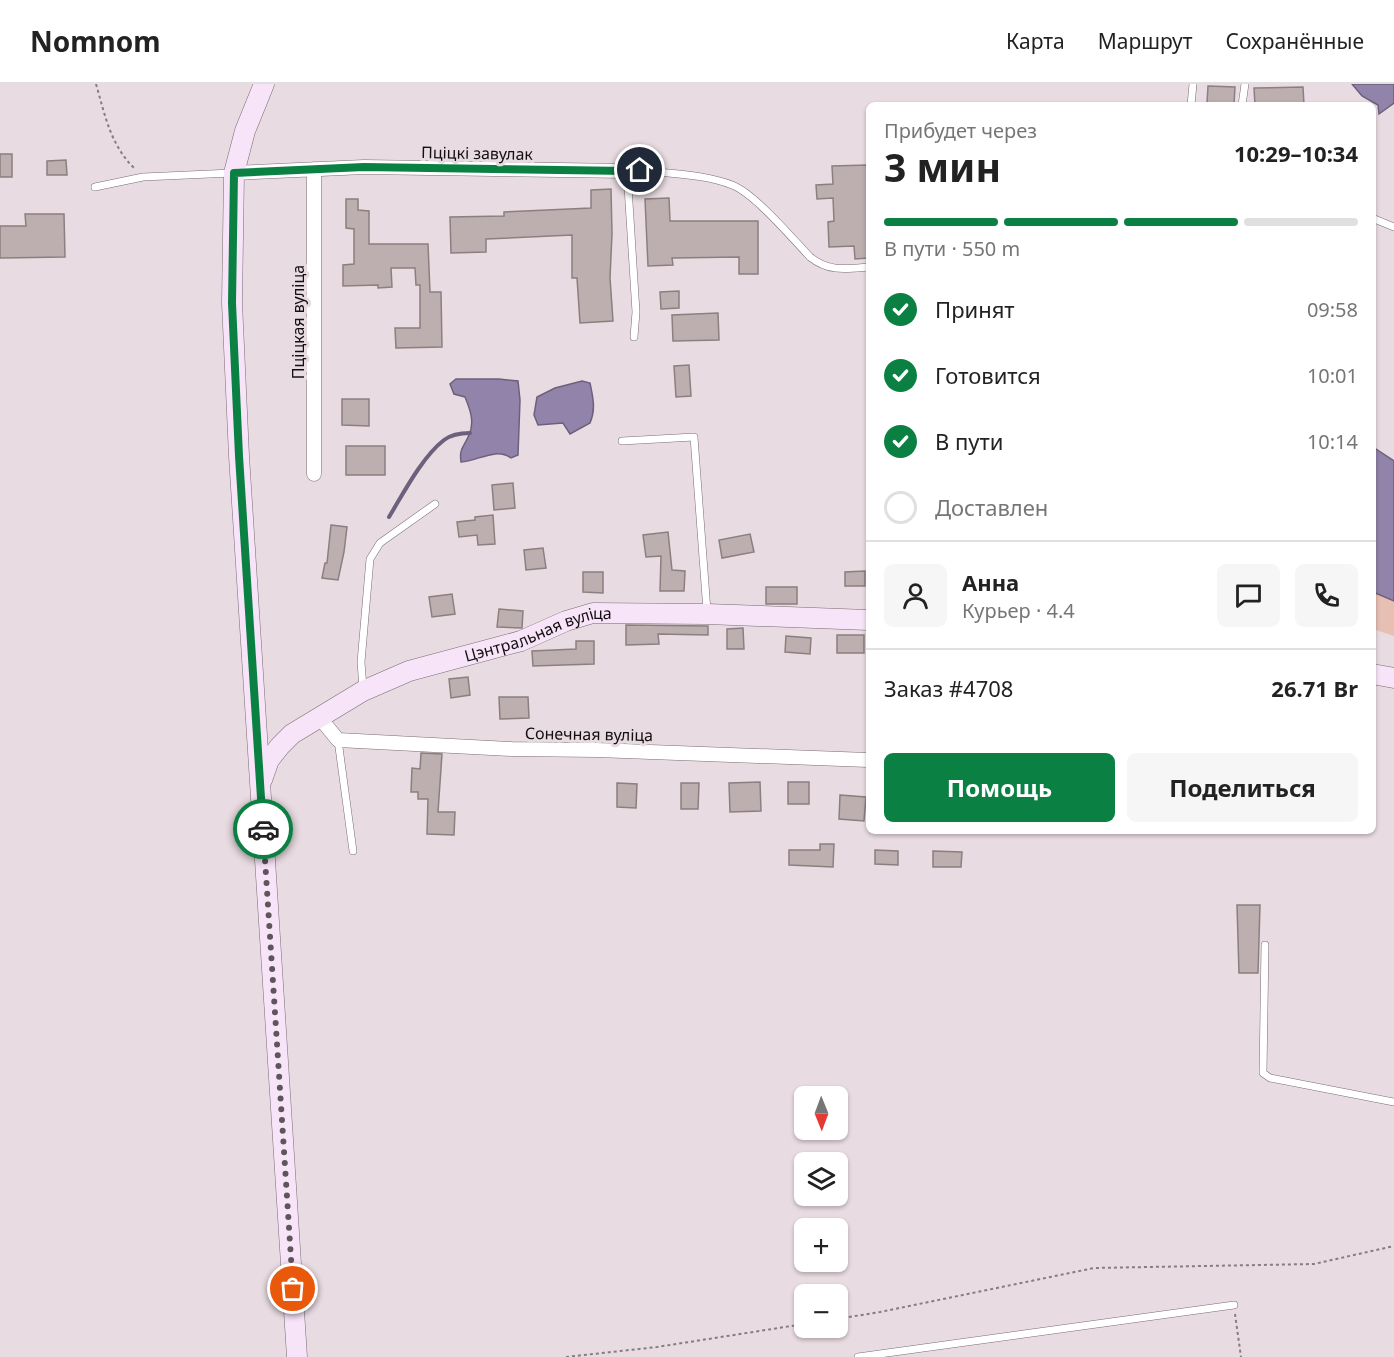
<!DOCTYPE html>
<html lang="ru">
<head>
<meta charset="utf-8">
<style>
  :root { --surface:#fff; --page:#f6f6f6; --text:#222; --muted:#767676; --line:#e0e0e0; --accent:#0b8043 }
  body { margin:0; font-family:"Noto Sans",sans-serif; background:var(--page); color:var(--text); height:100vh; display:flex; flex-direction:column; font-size:22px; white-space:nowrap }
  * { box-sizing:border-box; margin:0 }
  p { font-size:20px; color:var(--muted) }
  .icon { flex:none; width:33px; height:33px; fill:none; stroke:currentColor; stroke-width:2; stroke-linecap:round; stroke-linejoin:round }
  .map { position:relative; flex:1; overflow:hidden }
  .panel { position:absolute; left:866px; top:18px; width:510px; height:732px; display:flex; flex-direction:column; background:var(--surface); border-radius:9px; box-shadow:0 2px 4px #0004 }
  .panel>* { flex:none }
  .needle { width:39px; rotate:179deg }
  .buttons { position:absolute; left:794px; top:1002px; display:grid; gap:12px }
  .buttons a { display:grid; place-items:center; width:54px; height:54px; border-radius:9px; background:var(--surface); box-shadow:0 2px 4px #0004; font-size:30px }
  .pin { position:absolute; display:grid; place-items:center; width:51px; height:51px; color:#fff; margin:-26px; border:3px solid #fff; border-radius:50%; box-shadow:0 2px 6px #0007 }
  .courier { position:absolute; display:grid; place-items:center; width:60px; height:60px; margin:-30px; border:4px solid #0b8043; border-radius:50%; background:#fff; color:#222; box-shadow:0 2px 8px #0007 }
  .summary em { font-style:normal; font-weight:700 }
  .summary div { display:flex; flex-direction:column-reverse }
  .summary { display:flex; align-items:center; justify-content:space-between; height:102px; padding:0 18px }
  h1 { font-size:39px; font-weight:700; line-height:45px }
  .bar { display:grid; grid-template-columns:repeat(4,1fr); gap:9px 6px; align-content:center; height:72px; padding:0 18px }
  .bar i { height:8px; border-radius:4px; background:var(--line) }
  .bar .active { background:var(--accent) }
  .bar p { grid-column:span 4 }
  .line { display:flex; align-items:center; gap:15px; padding:0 18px; border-top:2px solid var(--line) }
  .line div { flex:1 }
  .round { display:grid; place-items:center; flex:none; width:63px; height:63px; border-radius:9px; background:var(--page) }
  ol { padding:0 18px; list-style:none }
  li { display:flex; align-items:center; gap:18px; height:66px }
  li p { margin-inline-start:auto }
  li .icon { padding:6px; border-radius:50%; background:var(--accent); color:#fff; stroke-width:4 }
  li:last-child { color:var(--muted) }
  li i { width:33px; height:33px; border:3px solid var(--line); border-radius:50% }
  .action { display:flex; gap:12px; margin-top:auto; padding:12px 18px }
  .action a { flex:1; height:69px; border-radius:9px; background:var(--accent); color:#fff; font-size:24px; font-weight:700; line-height:69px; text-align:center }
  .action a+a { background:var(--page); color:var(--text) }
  header { display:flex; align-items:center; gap:36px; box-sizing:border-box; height:84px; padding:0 30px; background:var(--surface); border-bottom:2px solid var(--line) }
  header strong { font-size:28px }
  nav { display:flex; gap:33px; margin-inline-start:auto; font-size:21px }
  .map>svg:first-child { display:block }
  .green { fill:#e7bfb3 }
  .water { fill:#9283aa; stroke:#6c607c; stroke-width:1.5 }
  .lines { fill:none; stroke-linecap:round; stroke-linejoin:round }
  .stream { stroke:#6c607c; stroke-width:4 }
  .building { fill:#bdafb0; stroke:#8c7f7f; stroke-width:1.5 }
  .lane-casing { stroke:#786d72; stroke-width:8 }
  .street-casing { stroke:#786d72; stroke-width:15 }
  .secondary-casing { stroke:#786d72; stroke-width:21 }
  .path { stroke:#857d81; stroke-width:2; stroke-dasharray:3 3; stroke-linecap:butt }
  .lane { stroke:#fff; stroke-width:7 }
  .street { stroke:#fff; stroke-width:14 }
  .secondary { stroke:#f8e4f8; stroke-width:20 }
  .done { stroke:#5e565a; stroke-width:6; stroke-dasharray:0 10.8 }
  .route { stroke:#0b8043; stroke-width:8 }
  .labels { text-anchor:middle; stroke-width:6; stroke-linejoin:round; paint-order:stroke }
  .street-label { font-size:16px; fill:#130f11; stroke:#e8dbe1 }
</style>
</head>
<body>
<header>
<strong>Nomnom</strong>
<nav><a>Карта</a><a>Маршрут</a><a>Сохранённые</a></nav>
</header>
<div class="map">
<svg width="1394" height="1273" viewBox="0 0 1394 1273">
  <rect width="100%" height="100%" fill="#e8dbe1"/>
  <path class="green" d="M 1372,499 L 1394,504 L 1394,552 L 1373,545 Z"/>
  <path class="water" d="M 1352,0 L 1394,0 L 1394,19 L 1379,30 L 1378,21 L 1362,12 Z
    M 456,295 L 499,295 L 518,297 L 520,316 L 518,371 L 511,374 C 496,363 478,377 461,378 C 459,364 464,363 469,351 C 475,338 470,325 465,313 L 454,310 L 450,300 Z
    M 582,297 L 590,299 C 593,314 596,325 590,339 L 570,350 L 563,339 L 538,341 L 534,331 L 537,313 L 555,304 Z
    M 1373,363 L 1394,377 L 1394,517 L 1373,508 Z"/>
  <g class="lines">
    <path class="stream" d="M 389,433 C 403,410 422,373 444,356 C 452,350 461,349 470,349"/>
  </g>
  <path class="building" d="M 1208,2 L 1235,3 L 1234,20 L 1207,19 Z
    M 1303,3 L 1304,21 L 1255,21 L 1254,4 Z
    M 0,70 L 12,70 L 12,93 L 0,93 Z
    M 66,76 L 67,91 L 47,91 L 47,77 Z
    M 868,81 L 868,174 L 855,175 L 854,162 L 829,163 L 828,138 L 834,137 L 833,114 L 817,115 L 816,101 L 833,100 L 832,82 Z
    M 611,105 L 612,150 L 610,194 L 613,237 L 580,239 L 577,194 L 572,194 L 572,151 L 486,155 L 486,168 L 451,169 L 450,133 L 504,132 L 504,128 L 591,124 L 591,106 Z
    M 669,114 L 670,137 L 758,137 L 758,190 L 739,190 L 739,173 L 672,174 L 673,181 L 648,182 L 645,115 Z
    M 346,115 L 358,115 L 358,126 L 369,127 L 369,160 L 428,160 L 430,208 L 441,208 L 442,263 L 396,264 L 395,244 L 420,244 L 420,201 L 416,201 L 415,184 L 391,184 L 392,203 L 378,204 L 378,201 L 343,202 L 343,181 L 354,180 L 354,145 L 346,144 Z
    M 25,130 L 64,130 L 65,173 L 0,174 L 0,142 L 26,142 Z
    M 679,207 L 679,224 L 661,225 L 660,208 Z
    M 718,229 L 719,256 L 673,257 L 672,231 Z
    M 689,281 L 691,312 L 676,313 L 674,282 Z
    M 342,315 L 369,315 L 369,342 L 342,341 Z
    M 346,362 L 385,362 L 385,391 L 346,391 Z
    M 513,399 L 515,424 L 494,426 L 492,401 Z
    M 493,431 L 495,460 L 478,461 L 477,451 L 459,453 L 457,438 L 475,436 L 475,433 Z
    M 331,441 L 347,443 L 344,468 L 338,496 L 322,494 L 325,479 L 327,479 Z
    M 668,448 L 672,486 L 685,487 L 684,507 L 660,507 L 661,472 L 646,473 L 643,451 Z
    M 750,450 L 754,468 L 722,474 L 719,456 Z
    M 543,464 L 546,484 L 526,486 L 524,466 Z
    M 865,487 L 865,502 L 845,502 L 845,488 Z
    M 583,488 L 603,488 L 603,509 L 583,508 Z
    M 766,503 L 797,503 L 797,520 L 766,520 Z
    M 452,510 L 455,530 L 432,533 L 429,513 Z
    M 499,525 L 523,527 L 522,544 L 497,543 Z
    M 626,541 L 708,542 L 708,551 L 658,550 L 659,560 L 626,561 Z
    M 743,544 L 744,565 L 727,565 L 727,545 Z
    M 837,551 L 864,551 L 864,569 L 837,569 Z
    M 786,552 L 811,554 L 810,570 L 785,568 Z
    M 576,557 L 594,557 L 594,580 L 533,582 L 532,567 L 576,565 Z
    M 468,593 L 470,611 L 451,614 L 449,595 Z
    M 499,613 L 528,613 L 529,634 L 500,635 Z
    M 421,669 L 442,670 L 438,728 L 455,728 L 454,751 L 427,750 L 428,715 L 418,715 L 418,708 L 411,708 L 412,684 L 420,685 Z
    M 760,698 L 761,727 L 730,728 L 729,699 Z
    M 788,698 L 809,698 L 809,720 L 788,720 Z
    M 617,699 L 637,700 L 636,724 L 617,723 Z
    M 681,699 L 699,699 L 698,725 L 681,725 Z
    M 840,711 L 866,713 L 864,737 L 839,735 Z
    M 820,760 L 834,760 L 833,783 L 789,781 L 789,766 L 820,766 Z
    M 875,766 L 898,767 L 898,781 L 875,780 Z
    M 933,767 L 962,768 L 961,783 L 933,783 Z
    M 1237,821 L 1260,821 L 1258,889 L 1239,889 Z"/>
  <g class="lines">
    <defs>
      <path id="lane" d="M 1191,21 L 1193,0
        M 1242,21 L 1245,0
        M 640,86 C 670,90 704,90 732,101 C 754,109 793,155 810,173 C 829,188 846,185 868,183
        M 627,87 L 636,228 L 634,253
        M 95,103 L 143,93 L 232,89
        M 1372,134 L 1394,143
        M 622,357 L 694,353 L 707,527
        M 363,604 L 361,578 L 370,475 L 380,459 L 435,420
        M 338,656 L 353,767
        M 1265,861 L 1263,989 L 1270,994 L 1394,1018
        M 858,1273 L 1234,1221"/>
      <path id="street" d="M 314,85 L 314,390
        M 234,89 L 364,83 L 627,87 L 640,86
        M 320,634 L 338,656 L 512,665 L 597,666 L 868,676"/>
      <g id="secondary">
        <path d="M 264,0 L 245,47 L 234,89 L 232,219 L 239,372 L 297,1273"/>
        <path d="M 1372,590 L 1394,594"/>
        <path id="s1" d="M 262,696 L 269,676 L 280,662 L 292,650 L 363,607 L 409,587 L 521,557 L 566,537 L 593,529 L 707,530 L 868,536"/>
      </g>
    </defs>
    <use href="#lane" class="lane-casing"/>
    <use href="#street" class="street-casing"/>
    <use href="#secondary" class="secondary-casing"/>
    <path class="path" d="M 96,0 C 105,31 110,60 134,84
      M 1235,1230 L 1241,1273
      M 837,1235 L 880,1228 L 1094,1184 L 1314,1180 L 1394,1162
      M 566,1273 L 657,1263 L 804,1240"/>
    <use href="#lane" class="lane"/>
    <use href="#street" class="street"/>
    <use href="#secondary" class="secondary"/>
  </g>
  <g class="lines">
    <path class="done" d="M 263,745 L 293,1205"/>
    <path class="route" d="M 263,745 L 239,372 L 232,219 L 234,89 L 364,83 L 627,87 L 640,86"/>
  </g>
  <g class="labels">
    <g class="street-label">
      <text transform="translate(477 69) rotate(1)" y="6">Пціцкі завулак</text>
      <text transform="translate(298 238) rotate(-90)" y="6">Пціцкая вуліца</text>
      <text dy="6" stroke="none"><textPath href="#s1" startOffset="324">Цэнтральная вуліца</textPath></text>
      <text transform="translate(589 650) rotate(1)" y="6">Сонечная вуліца</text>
    </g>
  </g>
</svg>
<div class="buttons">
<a><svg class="needle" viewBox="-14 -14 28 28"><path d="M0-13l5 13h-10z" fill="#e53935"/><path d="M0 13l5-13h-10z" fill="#767676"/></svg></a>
<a><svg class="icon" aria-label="layers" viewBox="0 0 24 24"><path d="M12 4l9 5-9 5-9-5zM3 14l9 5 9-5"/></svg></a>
<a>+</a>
<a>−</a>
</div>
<div class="pin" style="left:293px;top:1205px;background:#ea580c"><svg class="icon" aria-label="bag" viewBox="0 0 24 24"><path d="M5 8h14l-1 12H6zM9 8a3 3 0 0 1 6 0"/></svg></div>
<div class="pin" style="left:640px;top:86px;background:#1f2937"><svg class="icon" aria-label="home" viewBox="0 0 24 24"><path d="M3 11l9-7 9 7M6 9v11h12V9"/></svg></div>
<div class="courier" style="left:263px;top:745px"><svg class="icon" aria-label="car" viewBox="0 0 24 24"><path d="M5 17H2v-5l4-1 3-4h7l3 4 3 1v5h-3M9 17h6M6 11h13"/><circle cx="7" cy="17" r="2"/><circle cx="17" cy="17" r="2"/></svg></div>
<section class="panel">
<div class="summary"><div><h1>3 мин</h1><p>Прибудет через</p></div><em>10:29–10:34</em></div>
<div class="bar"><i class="active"></i><i class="active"></i><i class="active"></i><i></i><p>В пути · 550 m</p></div>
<ol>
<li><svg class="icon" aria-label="check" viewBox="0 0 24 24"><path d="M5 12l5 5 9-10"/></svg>Принят<p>09:58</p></li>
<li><svg class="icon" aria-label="check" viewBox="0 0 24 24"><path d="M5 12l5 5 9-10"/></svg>Готовится<p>10:01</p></li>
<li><svg class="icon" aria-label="check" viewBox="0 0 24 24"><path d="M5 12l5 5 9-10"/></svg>В пути<p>10:14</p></li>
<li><i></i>Доставлен</li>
</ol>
<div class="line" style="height:108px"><a class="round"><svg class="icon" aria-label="person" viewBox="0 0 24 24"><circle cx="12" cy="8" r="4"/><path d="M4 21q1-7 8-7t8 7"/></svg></a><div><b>Анна</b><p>Курьер · 4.4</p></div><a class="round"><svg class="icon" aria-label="chat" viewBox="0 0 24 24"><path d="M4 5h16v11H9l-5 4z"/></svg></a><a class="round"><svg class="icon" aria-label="phone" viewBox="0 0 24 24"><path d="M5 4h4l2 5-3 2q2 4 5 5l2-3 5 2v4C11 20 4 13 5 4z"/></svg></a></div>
<div class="line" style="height:78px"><div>Заказ #4708</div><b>26.71 Br</b></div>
<div class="action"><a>Помощь</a><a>Поделиться</a></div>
</section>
</div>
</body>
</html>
